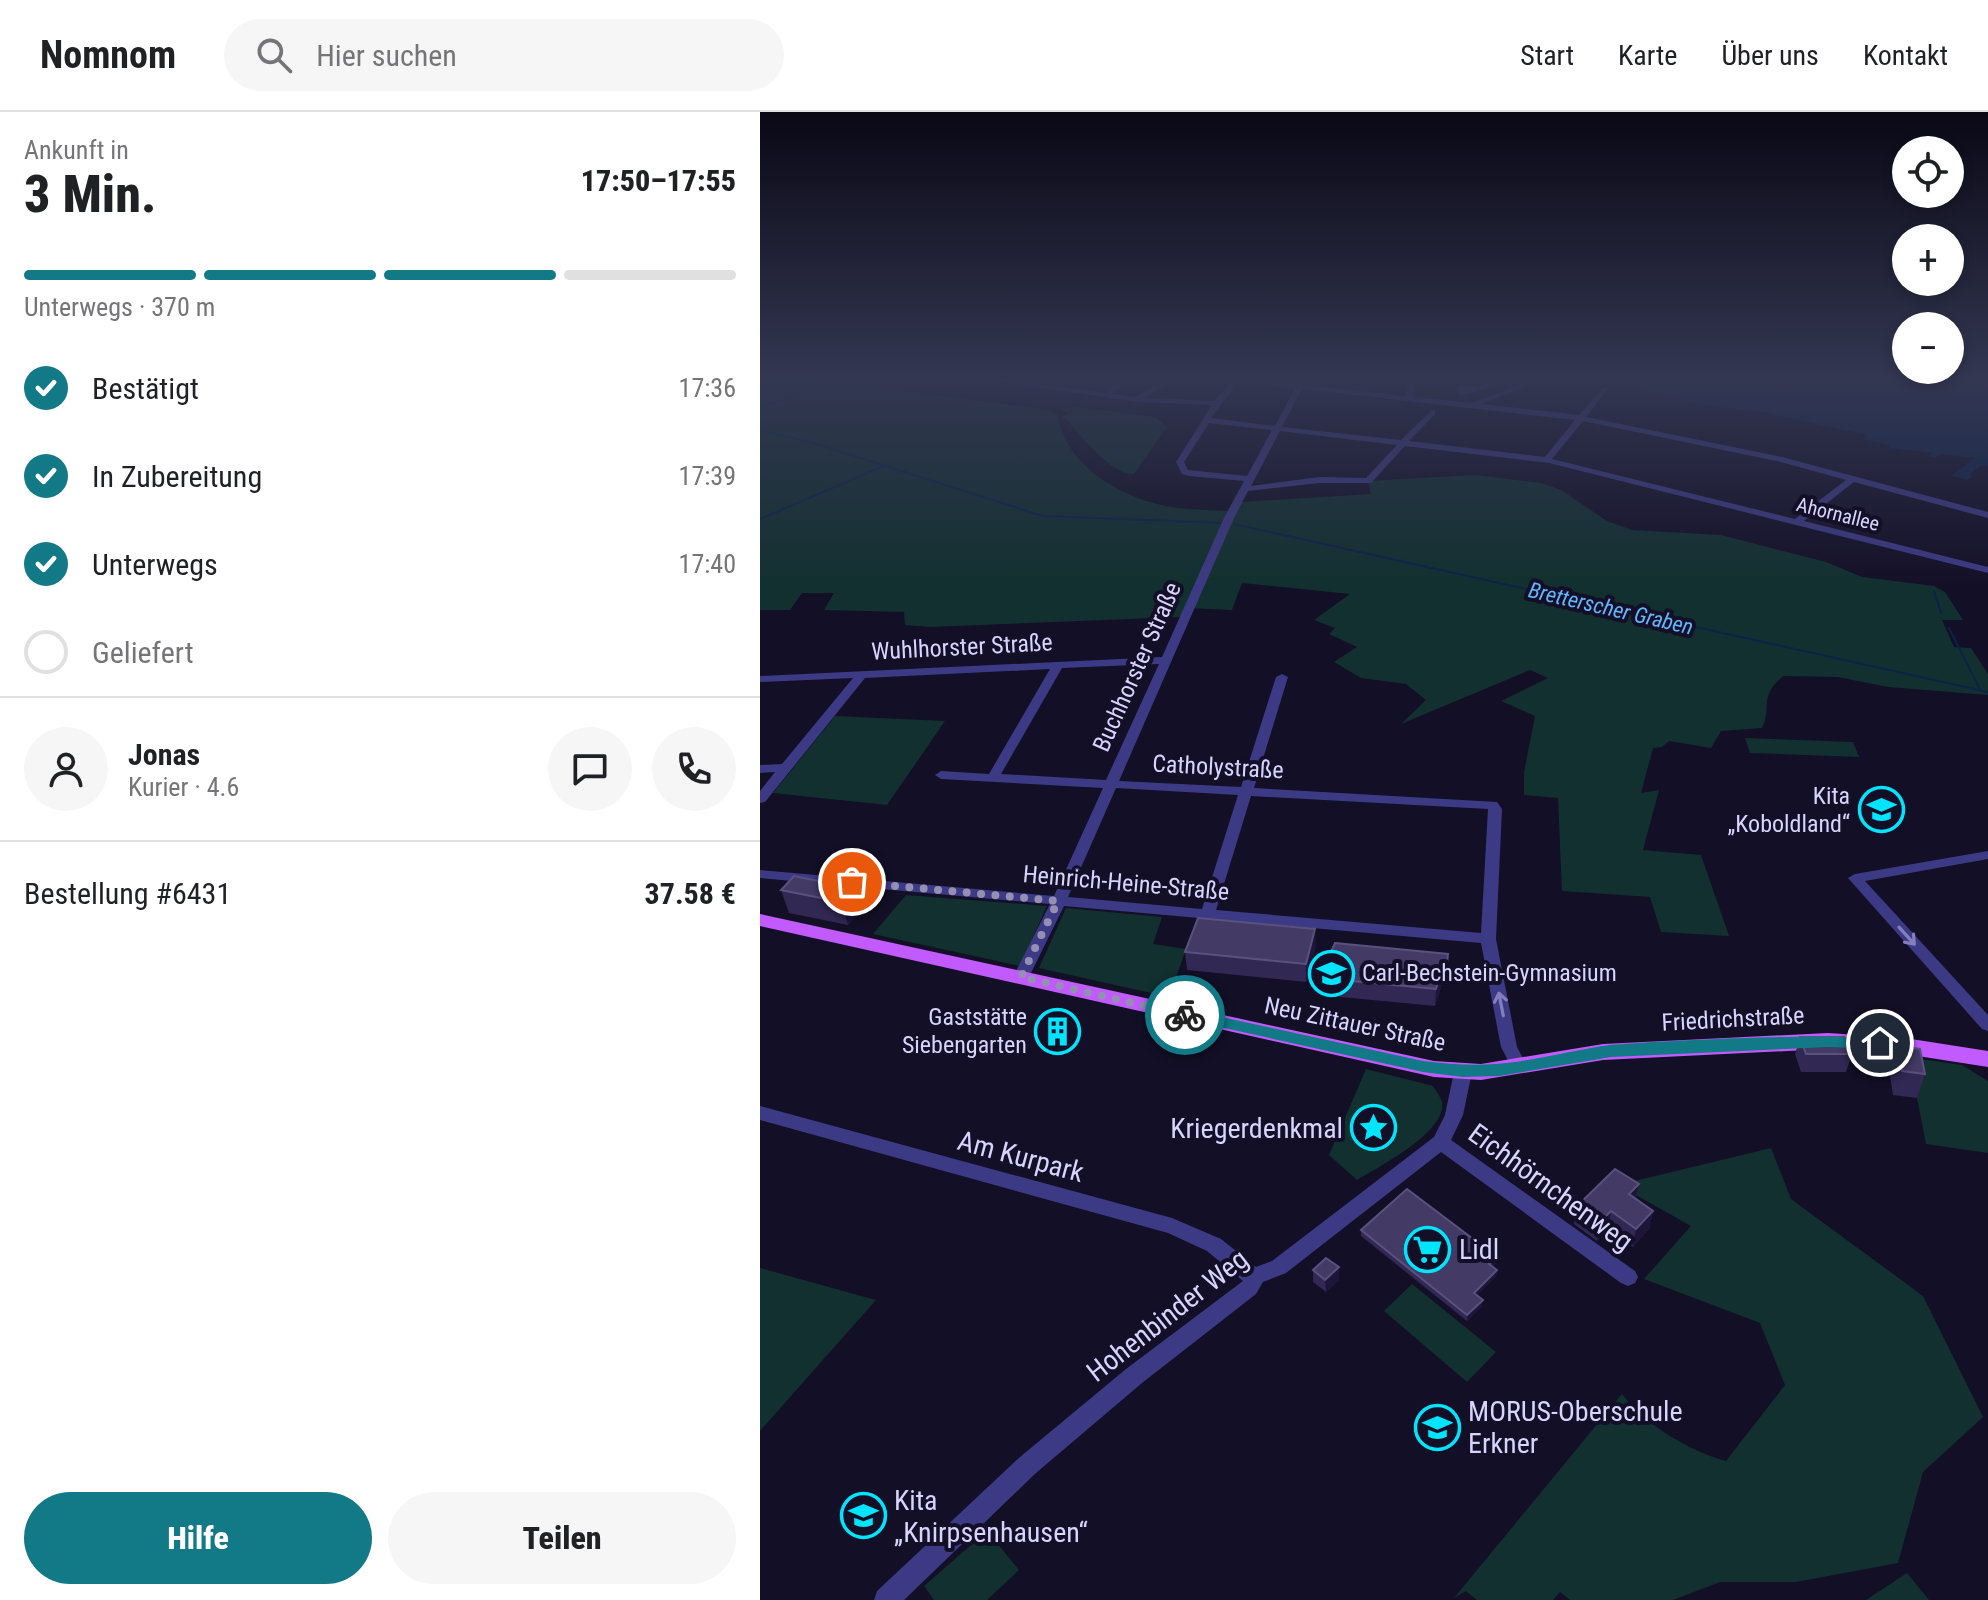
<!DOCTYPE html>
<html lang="de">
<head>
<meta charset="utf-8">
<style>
  :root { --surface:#fff; --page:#f6f6f6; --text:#202124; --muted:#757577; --line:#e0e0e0; --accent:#127987 }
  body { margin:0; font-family:"Roboto Condensed",sans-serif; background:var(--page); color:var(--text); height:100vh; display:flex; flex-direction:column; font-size:30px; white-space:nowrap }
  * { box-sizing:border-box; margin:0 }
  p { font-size:26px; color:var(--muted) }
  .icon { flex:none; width:44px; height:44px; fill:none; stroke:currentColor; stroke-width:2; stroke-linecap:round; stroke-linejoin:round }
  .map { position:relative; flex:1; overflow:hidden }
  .sheet { display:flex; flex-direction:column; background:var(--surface); width:760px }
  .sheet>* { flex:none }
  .controls { position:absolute; left:1132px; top:24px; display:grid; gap:16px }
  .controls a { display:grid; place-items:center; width:72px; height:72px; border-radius:50%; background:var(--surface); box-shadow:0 4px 12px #0003; font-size:40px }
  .pin { position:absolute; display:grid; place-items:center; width:68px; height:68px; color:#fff; margin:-34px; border:4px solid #fff; border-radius:50%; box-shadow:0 2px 8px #0007 }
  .courier { position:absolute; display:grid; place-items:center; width:80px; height:80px; margin:-40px; border:6px solid #127987; border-radius:50%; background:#fff; color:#222; box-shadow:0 2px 10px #0007 }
  .overview em { font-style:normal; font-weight:800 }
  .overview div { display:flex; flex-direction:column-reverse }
  .overview { display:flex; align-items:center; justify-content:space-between; height:136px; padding:0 24px }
  h1 { font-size:52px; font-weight:800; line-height:60px }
  .bar { display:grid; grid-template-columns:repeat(4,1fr); gap:12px 8px; align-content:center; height:96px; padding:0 24px }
  .bar i { height:10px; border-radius:6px; background:var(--line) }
  .bar .selected { background:var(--accent) }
  .bar p { grid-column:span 4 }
  .line { display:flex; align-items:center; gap:20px; padding:0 24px; border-top:2px solid var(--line) }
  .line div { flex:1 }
  .round { display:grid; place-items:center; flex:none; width:84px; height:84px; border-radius:42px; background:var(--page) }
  ol { padding:0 24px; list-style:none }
  li { display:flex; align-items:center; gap:24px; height:88px }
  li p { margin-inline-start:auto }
  li .icon { padding:8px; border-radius:50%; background:var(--accent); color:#fff; stroke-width:4 }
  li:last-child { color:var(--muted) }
  li i { width:44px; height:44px; border:4px solid var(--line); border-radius:50% }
  .button { display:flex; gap:16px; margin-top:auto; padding:16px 24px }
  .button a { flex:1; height:92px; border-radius:48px; background:var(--accent); color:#fff; font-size:32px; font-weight:800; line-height:92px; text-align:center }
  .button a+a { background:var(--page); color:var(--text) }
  header { display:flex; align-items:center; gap:48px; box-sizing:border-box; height:112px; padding:0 40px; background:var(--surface); border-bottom:2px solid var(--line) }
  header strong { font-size:38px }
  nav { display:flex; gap:44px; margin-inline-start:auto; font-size:28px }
  .search { width:560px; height:72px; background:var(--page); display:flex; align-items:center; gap:20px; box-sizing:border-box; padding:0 28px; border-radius:44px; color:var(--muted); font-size:30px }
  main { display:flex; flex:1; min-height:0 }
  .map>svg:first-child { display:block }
  .green { fill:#12302f }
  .water { fill:#0c2248 }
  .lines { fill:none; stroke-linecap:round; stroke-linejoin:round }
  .stream { stroke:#0c2248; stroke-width:2 }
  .minor { fill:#3d3a85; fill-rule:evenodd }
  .major { fill:#c25bff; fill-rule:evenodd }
  .wall { fill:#312854 }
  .shaded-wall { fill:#1d163a }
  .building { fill:#433a66; stroke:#5a527e; stroke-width:2 }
  .oneway { stroke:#837fbc }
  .route { fill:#127987 }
  .done { stroke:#948fb3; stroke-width:8; stroke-dasharray:0 14.4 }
  .labels { text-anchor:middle; stroke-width:8; stroke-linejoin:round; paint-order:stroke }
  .far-street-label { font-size:20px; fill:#d9d4ff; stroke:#130f26 }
  .far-water-label { font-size:22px; font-style:italic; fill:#62b6ff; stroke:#130f26 }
  .street-label { font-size:24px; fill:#d9d4ff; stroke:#130f26 }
  .poi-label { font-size:24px; fill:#d9d4ff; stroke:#130f26; text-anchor:end }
  .near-poi-label { font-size:28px; fill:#d9d4ff; stroke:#130f26; text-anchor:start }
  .near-street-label { font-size:28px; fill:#d9d4ff; stroke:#130f26 }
</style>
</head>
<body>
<header>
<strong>Nomnom</strong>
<div class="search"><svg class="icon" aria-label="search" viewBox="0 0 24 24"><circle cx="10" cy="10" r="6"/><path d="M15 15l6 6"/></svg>Hier suchen</div>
<nav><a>Start</a><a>Karte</a><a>Über uns</a><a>Kontakt</a></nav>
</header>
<main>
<section class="sheet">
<div class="overview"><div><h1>3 Min.</h1><p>Ankunft in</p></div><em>17:50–17:55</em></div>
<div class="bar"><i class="selected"></i><i class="selected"></i><i class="selected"></i><i></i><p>Unterwegs · 370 m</p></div>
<ol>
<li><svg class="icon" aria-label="check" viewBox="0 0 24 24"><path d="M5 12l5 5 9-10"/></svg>Bestätigt<p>17:36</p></li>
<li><svg class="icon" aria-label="check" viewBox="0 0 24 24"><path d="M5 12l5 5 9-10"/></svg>In Zubereitung<p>17:39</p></li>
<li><svg class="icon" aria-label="check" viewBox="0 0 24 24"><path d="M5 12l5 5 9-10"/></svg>Unterwegs<p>17:40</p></li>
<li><i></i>Geliefert</li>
</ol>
<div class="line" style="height:144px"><a class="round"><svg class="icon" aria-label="person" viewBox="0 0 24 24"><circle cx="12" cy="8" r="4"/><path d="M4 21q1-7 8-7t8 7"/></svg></a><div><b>Jonas</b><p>Kurier · 4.6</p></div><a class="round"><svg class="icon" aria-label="chat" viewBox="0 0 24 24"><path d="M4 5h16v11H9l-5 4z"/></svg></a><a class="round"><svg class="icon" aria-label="phone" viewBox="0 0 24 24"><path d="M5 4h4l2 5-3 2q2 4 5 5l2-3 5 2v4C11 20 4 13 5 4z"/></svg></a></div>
<div class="line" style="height:104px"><div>Bestellung #6431</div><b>37.58 €</b></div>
<div class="button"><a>Hilfe</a><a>Teilen</a></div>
</section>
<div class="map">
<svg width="1228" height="1488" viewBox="0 0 1228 1488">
  <rect width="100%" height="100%" fill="#130f26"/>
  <path class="green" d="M 0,268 L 95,268 L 91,269 L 147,280 L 287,297 L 298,303 C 304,354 364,387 411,395 C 431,398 453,398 473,399 L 480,390 L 611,382 L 608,369 L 715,363 L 781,371 L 801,378 L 847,409 L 872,418 L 961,423 L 1066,450 L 1102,465 L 1174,474 L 1185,480 L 1203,508 L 1182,508 L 1194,535 L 1211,536 L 1228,562 L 1228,583 L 1128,575 L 1078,565 L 1023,564 C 997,587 1013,595 1002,616 L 961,619 L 951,636 L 909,629 L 902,635 L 893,636 L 881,681 L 899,678 L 883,738 L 941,743 L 969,824 L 901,820 L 890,785 L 802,779 L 798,686 L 764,683 L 764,660 L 775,604 L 741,589 L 788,566 L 770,558 L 641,612 L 666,588 L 646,572 L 601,566 L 574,550 L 597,535 L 569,522 L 575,516 L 554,508 L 590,482 L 482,471 L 472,498 L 426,496 L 421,505 L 171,515 L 145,513 L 144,500 L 64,498 L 74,481 L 42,481 L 30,498 L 0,498 Z
    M 317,295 L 395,305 L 407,315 L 374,362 C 352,364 321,323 306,307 L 301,306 L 309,301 L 299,297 Z
    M 75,604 L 185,609 L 127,693 L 13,681 Z
    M 985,626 L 1093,630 L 1099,645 L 990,641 Z
    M 146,783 L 287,794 L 260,854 L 113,822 Z
    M 306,796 L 402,805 L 393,832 L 426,837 L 409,885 L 279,856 Z
    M 1126,942 L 1202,953 L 1228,969 L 1228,1041 L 1166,1032 L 1152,961 L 1129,958 Z
    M 606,957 L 673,974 C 675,978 681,985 682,990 C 687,1020 618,1055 597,1068 L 569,1043 Z
    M 1011,1036 L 1031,1087 L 1163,1184 L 1223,1305 L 1163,1360 L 1138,1451 L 1036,1470 L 960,1470 L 913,1488 L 810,1488 L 800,1480 L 793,1488 L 717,1488 L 706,1479 L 694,1486 L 862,1282 C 886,1313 929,1339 966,1349 L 1025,1273 L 1000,1211 L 884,1167 L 931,1114 L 858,1073 Z
    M 0,1156 L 116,1188 L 0,1319 Z
    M 652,1172 L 736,1240 L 707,1270 L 624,1199 Z
    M 227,1419 L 259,1458 L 227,1488 L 174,1488 L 164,1474 Z
    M 1147,1461 L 1169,1488 L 1106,1488 Z"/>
  <path class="water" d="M 830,268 L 1228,268 L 1228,354 L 1221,354 L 1210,362 L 1212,365 L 1207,368 L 1191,364 L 1215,346 L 1182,342 L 1174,346 L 1168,344 L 1173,341 L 1128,336 L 1131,333 L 1102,327 L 1107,323 L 1004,300 L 942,293 L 902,281 L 879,280 L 883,277 L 879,276 L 874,279 L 852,276 Z"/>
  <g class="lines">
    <path class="stream" d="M 0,295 L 86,268
      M 0,318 L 50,330 L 283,404 L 463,411
      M 0,407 L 124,354
      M 474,412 L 1228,580
      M 1174,479 L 1181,501
      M 1189,516 L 1220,577"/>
    <path class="minor" d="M 230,268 L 249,268 L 345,281 L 360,268 L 368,268 L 352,282 L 375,285 L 404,268 L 413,268 L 385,286 L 455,289 L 472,268 L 480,268 L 451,306 L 515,314 L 535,276 L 484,270 L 480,268 L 537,272 L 539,268 L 547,268 L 544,273 L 647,284 L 647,268 L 655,268 L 655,285 L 712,291 L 772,268 L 782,268 L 721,292 L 819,303 L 844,275 L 848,277 L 826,305 L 1022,345 L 1228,400 L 1228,406 L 1094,370 L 1044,409 L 1228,455 L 1228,461 L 789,351 L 645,334 L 611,371 L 559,371 L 488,379 L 474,406 L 359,669 L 481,675 L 516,565 L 522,562 L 528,565 L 494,676 L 737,690 L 742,697 L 736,827 L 757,935 L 767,954 L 765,958 L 759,960 L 753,958 L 741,935 L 721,831 L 304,794 L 269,865 L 267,869 L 255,869 L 253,865 L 290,792 L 0,766 L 0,758 L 294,784 L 343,676 L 181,667 L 175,663 L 181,659 L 229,662 L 290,557 L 105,566 L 5,690 L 0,691 L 0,679 L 15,660 L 0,661 L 0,653 L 22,652 L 93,566 L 0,570 L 0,564 L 402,545 L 464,406 L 484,369 L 429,364 L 422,362 L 416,350 L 452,293 L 378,290 ZM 542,277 L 815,308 L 785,345 L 649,329 L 675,302 L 675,298 L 672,298 L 641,328 L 522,315 ZM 823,309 L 1021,350 L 1086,368 L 1035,407 L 792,347 ZM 449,311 L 512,318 L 487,364 L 428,358 L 424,350 ZM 520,319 L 637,333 L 606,366 L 559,365 L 491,374 ZM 399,552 L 346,668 L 241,662 L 302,556 ZM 356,676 L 478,683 L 442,797 L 308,785 ZM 491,684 L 728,697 L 721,821 L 456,798 Z
      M 736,268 L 746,268 L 719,279 L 701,283 L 697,281 L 697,274 L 721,274 Z
      M 1228,739 L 1228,747 L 1105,769 L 1228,903 L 1228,919 L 1222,917 L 1088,766 L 1095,762 Z
      M 703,954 L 709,956 L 712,960 L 703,1003 L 691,1028 L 875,1159 L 878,1165 L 875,1171 L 868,1174 L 861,1171 L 681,1040 L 526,1161 L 503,1170 L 496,1182 L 382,1271 L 276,1361 L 144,1488 L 114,1488 L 117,1479 L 260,1345 L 366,1257 L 483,1169 L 447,1139 L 408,1121 L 0,1008 L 0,994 L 412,1106 L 461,1127 L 496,1155 L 512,1149 L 674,1025 L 685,1003 L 694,960 L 697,956 Z"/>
    <path class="major" d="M 0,802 L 674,949 L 721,952 L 843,932 L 1068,921 L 1145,926 L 1228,939 L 1228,955 L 1145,942 L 1068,937 L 843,948 L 721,968 L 674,965 L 0,814 Z"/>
  </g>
  <path class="wall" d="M 108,762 L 114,785 L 88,813 L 29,801 L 21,778 L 73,772 Z
    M 556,834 L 546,870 L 427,858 L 425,840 Z
    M 688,842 L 686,870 L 683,869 L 675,894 L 560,883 L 559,866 Z
    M 311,902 L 313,913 L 303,928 L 283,924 L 281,912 Z
    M 1040,925 L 1092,942 L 1086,960 L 1041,960 L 1035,942 Z
    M 1137,934 L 1165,962 L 1157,986 L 1133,983 L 1129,958 Z
    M 879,1072 L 876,1087 L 893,1099 L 889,1117 L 873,1135 L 848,1118 L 837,1129 L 814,1112 L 817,1094 Z
    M 601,1118 L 737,1145 L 736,1151 L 732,1155 L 737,1158 L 736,1164 L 717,1183 L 722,1194 L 707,1209 L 601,1124 Z
    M 579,1155 L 579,1168 L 566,1180 L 553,1170 L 553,1158 Z"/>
  <path class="shaded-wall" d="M 108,762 L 114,785 L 88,813 L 81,790 Z
    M 555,817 L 556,834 L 546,870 L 546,852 Z
    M 683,852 L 683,869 L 675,894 L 676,877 Z
    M 311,902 L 313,913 L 303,928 L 300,916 Z
    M 879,1072 L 875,1090 L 869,1082 Z
    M 851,1099 L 848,1118 L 837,1129 L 840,1110 Z
    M 893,1099 L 889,1117 L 873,1135 L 876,1117 Z
    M 737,1145 L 736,1151 L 728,1158 L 729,1152 Z
    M 579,1155 L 579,1168 L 566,1180 L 565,1168 Z
    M 737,1158 L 736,1164 L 713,1187 L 714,1181 Z
    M 723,1188 L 722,1194 L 707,1209 L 707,1203 Z"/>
  <path class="building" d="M 87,758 L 108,762 L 81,790 L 21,778 L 34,764 L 73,772 Z
    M 438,806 L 555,817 L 546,852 L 425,840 Z
    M 575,831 L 688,842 L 687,852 L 683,852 L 676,877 L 559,866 Z
    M 291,898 L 311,902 L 300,916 L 281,912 Z
    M 1040,925 L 1084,925 L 1092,942 L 1046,942 Z
    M 1137,934 L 1160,937 L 1165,962 L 1142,959 Z
    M 855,1057 L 879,1072 L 869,1082 L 893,1099 L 876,1117 L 851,1099 L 840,1110 L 817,1094 Z
    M 647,1077 L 737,1145 L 729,1152 L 737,1158 L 714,1181 L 723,1188 L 707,1203 L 601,1118 Z
    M 566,1146 L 579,1155 L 565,1168 L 553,1158 Z"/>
  <defs><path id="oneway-shaft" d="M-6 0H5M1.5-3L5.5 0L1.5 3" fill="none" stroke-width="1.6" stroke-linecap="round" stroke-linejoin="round" transform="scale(2)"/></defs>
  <g class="oneway">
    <use href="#oneway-shaft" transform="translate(1147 824) rotate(48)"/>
    <use href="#oneway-shaft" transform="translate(741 892) rotate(-101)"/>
  </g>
  <linearGradient id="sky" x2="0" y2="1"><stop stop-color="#0a0815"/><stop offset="0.56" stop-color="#333752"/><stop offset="1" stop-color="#333752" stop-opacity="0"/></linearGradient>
  <rect width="1228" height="476" fill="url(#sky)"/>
  <path class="route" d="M 425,897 L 663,949 C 688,952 711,954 736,952 C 775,949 812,938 850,933 C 884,930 1116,917 1128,931 L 1120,937 L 1068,935 L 851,945 L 739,964 L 703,965 L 663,960 L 419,906 L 419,899 Z"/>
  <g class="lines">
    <path class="done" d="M 92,770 L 298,789 L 261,865 L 425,903"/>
  </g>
  <defs>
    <symbol id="school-ring" viewBox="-11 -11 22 22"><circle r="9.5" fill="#130f26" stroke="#00e5ff" stroke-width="1.5"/><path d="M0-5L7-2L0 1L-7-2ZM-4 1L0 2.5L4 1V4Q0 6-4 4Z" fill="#00e5ff"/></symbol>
    <symbol id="building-ring" viewBox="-11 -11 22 22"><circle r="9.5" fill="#130f26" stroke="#00e5ff" stroke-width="1.5"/><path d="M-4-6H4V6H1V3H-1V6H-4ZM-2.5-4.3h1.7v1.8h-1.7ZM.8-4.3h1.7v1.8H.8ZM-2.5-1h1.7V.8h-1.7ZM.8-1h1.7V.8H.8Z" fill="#00e5ff"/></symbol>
    <symbol id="sight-ring" viewBox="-11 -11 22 22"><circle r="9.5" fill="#130f26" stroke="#00e5ff" stroke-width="1.5"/><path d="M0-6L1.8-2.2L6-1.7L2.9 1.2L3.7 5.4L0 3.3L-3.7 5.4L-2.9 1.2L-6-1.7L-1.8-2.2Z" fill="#00e5ff"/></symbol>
    <symbol id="supermarket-ring" viewBox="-11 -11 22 22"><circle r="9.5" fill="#130f26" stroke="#00e5ff" stroke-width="1.5"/><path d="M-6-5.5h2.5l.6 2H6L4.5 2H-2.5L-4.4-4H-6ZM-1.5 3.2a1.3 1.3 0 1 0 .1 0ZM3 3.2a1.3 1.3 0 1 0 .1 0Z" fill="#00e5ff"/></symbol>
  </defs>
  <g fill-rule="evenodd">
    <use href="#school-ring" x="1096" y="672" width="51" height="51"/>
    <use href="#school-ring" x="546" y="836" width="51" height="51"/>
    <use href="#building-ring" x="272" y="894" width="51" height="51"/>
    <use href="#sight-ring" x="588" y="990" width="51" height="51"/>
    <use href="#supermarket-ring" x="642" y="1112" width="51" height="51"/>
    <use href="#school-ring" x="652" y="1290" width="51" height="51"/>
    <use href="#school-ring" x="78" y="1378" width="51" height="51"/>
  </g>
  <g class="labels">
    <g class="far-street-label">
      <text transform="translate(1078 402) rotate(14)" y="7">Ahornallee</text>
    </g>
    <g class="far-water-label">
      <text transform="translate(851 496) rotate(13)" y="8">Bretterscher Graben</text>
    </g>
    <g class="street-label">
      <text transform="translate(202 535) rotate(-3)" y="8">Wuhlhorster Straße</text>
      <text transform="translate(377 555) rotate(-66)" y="8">Buchhorster Straße</text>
      <text transform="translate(458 655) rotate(3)" y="8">Catholystraße</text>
      <text transform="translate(366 771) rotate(5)" y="8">Heinrich-Heine-Straße</text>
      <text transform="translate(973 907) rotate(-3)" y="8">Friedrichstraße</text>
      <text transform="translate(595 912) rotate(12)" y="8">Neu Zittauer Straße</text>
    </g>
    <g class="poi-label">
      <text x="1090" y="692">Kita<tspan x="1090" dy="28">„Koboldland“</tspan></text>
      <text x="602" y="869" text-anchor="start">Carl-Bechstein-Gymnasium</text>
      <text x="267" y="913">Gaststätte<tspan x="267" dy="28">Siebengarten</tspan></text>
    </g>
    <g class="near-poi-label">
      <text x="583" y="1026" text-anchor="end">Kriegerdenkmal</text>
      <text x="699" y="1147">Lidl</text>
      <text x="708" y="1309">MORUS-Oberschule<tspan x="708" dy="32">Erkner</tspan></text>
      <text x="134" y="1398">Kita<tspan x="134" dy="32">„Knirpsenhausen“</tspan></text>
    </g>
    <g class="near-street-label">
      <text transform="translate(261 1044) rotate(15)" y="10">Am Kurpark</text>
      <text transform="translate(791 1075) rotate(36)" y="10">Eichhörnchenweg</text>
      <text transform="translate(407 1203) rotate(-38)" y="10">Hohenbinder Weg</text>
    </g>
  </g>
</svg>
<div class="controls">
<a><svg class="icon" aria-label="locate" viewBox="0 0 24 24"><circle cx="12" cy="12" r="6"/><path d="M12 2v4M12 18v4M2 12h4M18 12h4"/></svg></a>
<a>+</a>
<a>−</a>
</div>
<div class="pin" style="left:92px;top:770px;background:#ea580c"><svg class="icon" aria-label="bag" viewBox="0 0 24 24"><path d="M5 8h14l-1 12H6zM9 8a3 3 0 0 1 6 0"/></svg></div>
<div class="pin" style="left:1120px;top:931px;background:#1f2937"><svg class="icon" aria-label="home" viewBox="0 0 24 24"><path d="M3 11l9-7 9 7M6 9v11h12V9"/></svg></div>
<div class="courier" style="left:425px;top:903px"><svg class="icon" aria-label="bike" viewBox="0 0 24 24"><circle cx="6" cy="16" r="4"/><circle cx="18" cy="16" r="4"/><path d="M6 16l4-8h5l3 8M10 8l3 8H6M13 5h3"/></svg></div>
</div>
</main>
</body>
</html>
